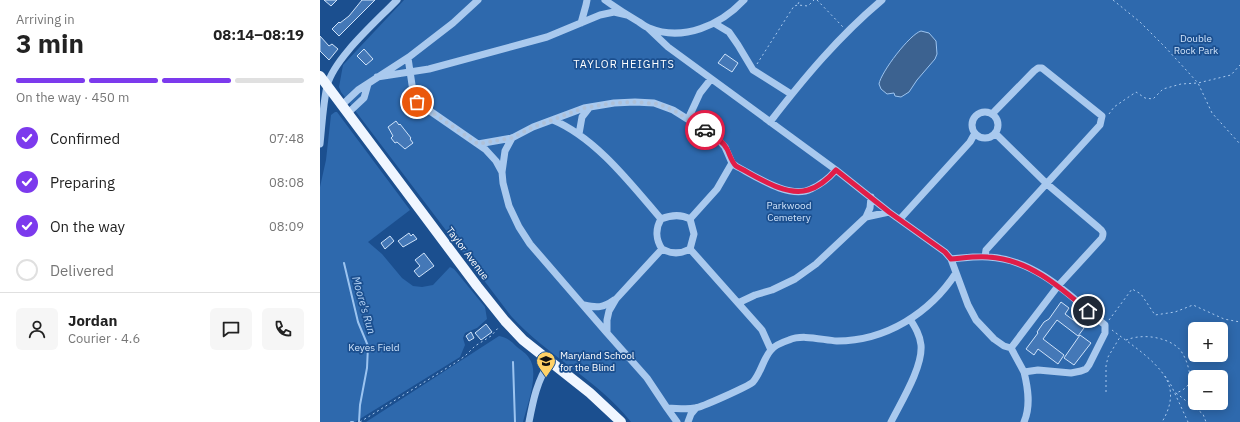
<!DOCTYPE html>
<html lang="en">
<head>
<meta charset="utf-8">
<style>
  :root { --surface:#fff; --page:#f6f6f6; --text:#222; --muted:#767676; --line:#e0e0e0; --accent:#7c3aed }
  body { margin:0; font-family:"IBM Plex Sans",sans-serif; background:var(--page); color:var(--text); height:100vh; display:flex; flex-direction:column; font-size:15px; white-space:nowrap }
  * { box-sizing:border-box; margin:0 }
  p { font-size:13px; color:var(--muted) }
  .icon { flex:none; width:22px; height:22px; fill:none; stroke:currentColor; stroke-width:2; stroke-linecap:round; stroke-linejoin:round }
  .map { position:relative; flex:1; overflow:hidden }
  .side { display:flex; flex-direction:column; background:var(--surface); width:320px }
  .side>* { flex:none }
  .buttons { position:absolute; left:868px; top:322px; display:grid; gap:8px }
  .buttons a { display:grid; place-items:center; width:40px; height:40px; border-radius:6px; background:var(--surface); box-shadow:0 2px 10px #0003; font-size:20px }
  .pin { position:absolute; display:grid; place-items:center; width:34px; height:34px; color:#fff; margin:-17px; border:2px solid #fff; border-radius:50%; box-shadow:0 1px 4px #0007 }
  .courier { position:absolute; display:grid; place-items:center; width:40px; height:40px; margin:-20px; border:3px solid #e11d48; border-radius:50%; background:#fff; color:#222; box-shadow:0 1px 5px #0007 }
  .headline em { font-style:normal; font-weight:700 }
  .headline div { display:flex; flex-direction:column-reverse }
  .headline { display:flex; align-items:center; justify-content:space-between; height:68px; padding:0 16px }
  h1 { font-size:26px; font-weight:700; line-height:30px }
  .bar { display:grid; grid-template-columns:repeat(4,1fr); gap:6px 4px; align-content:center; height:48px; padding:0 16px }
  .bar i { height:5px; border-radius:3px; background:var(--line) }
  .bar .current { background:var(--accent) }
  .bar p { grid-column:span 4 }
  .line { display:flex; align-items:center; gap:10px; padding:0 16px; border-top:1px solid var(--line) }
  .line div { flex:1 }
  .round { display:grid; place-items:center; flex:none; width:42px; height:42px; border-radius:6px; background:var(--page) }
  ol { padding:0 16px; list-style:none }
  li { display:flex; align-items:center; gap:12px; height:44px }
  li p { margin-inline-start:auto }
  li .icon { padding:4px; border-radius:50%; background:var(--accent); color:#fff; stroke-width:4 }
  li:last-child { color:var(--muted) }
  li i { width:22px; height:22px; border:2px solid var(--line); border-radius:50% }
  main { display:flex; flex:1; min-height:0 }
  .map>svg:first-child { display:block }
  .green { fill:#2e69ad; fill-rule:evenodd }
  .water { fill:#3c6290; stroke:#9cc4f0 }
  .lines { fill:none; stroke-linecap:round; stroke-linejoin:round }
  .stream { stroke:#9cc4f0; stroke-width:2 }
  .building { fill:#4478b7; stroke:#cfe3fa }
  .path { stroke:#a9c9ee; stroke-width:1; stroke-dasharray:2 3; stroke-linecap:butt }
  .minor { stroke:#a9c9ee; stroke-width:7 }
  .major { stroke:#f0f6ff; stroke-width:10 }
  .done { stroke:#afc1d8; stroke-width:4; stroke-dasharray:0 7.2 }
  .route { stroke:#e11d48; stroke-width:5 }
  .labels { text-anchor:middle; stroke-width:3.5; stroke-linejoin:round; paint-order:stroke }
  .park-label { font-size:10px; fill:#cfe3fa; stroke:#1b4f8f }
  .street-label { font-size:10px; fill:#fff; stroke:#1b4f8f }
  .poi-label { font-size:10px; fill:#fff; stroke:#1b4f8f; text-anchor:start }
  .neighbourhood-label { font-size:11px; letter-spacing:1px; fill:#fff; stroke:#1b4f8f }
  .water-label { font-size:11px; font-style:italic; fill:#b5d3f5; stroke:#1b4f8f }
</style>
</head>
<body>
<main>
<section class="side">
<div class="headline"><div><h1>3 min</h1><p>Arriving in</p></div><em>08:14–08:19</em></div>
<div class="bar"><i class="current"></i><i class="current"></i><i class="current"></i><i></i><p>On the way · 450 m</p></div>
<ol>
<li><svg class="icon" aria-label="check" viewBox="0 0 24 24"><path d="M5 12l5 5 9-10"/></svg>Confirmed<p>07:48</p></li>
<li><svg class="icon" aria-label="check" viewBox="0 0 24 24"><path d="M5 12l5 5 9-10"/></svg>Preparing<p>08:08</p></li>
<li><svg class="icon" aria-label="check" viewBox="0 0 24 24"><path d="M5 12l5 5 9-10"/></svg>On the way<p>08:09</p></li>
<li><i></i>Delivered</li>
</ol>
<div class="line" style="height:72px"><a class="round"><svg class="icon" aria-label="person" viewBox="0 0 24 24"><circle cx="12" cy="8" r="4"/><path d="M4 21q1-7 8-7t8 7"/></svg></a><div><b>Jordan</b><p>Courier · 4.6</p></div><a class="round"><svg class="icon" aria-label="chat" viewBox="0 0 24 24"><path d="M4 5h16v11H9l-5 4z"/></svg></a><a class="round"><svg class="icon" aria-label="phone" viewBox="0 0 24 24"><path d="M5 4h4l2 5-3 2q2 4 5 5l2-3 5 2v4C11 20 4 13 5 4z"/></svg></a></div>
</section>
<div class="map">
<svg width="920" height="422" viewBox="0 0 920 422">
  <rect width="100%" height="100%" fill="#1b4f8f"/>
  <path class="green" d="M 84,0 L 920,0 L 920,422 L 311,422 C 278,380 227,356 191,316 L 21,92 L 19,87 L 23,65 ZM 875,329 L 901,329 L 901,355 L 875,355 ZM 875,377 L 901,377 L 901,403 L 875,403 Z
    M 15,112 L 17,112 L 90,210 L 48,242 L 62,254 L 82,278 L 93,286 L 102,287 L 113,285 L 130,267 L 134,269 L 165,307 L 167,319 L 157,328 L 145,333 L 143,338 L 145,345 L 140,357 L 35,422 L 0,422 L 0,187 L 6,160 L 11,115 Z
    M 179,336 C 187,337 192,342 197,347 C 201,350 207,354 209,358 C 220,372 207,406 203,422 L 46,422 Z"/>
  <path class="water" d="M 601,31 L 609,33 L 616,41 L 617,54 L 615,59 L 597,80 L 589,92 L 581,97 L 575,96 L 574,93 L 567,94 L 561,89 L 559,84 C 561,72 590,34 601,31 Z"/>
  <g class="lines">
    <path class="stream" d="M 24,263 L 38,322 L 48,346 L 47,368 L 40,405 L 39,422
      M 193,362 L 195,422
      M 31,422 L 33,422"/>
  </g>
  <path class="building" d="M 4,0 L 17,0 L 11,6 Z
    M 42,0 L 55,0 L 19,36 L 12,29 L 19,22 L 20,23 L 29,16 Z
    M 0,36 L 9,46 L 12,44 L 18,49 L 9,60 L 0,51 Z
    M 44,49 L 53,59 L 46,65 L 37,56 Z
    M 405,54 L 418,63 L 412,72 L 398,63 Z
    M 76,121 L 79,125 L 80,124 L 91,138 L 90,139 L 93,143 L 85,149 L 77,142 L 75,143 L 71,138 L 73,136 L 68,127 Z
    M 89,233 L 91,236 L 93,234 L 97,239 L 83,247 L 78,241 Z
    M 70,236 L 74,241 L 65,249 L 61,243 Z
    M 104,253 L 114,266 L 99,277 L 94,271 L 100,266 L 95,260 Z
    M 741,302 L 749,308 L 745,314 L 764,328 L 758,336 L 737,320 L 723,339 L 744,355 L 738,364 L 718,349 L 714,355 L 706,349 L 718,333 L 717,332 L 724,322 L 729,319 Z
    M 166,324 L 172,332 L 161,340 L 155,333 Z
    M 151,332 L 154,338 L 149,341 L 146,336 Z
    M 760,335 L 771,343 L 754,365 L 744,358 Z"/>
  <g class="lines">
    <path class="path" d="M 497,0 L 523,27
      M 793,0 L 820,22 L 846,48 L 878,83 L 892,113 L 920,144
      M 478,4 L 480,0
      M 437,64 L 474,6 L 478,5 L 488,6 L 494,0
      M 789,114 L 794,107 L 816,92 L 825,98 L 833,99 L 843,89 L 861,84 L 878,83 L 911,75 L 920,65
      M 789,320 L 812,289 L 821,294 L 835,315 L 855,312 L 873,305 L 904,319 L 920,322
      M 792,330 C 810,344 846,366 850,389 C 852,401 848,412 842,422
      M 806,340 C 821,334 842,336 856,346 C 864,351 872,372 869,382 C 868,388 860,392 855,393
      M 845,376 L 851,385 L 868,422
      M 786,392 L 786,366 L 788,357 L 800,337
      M 856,393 L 883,414 L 886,422
      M 40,422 L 135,363 L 145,356 L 155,346 L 171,336 L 179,327"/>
    <path class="minor" d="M 285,0 C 296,8 307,15 319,22 C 322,24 326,27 329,28 C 363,42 401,25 424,0
      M 261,23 L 266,5 L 267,0
      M 394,23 L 409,32 L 418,45 L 433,70 L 471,94
      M 328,28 L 348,47 L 516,170
      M 88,58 L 94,98 L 97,102 L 165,149 L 176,161 L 182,172 L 183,183 L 189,206 L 199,227 L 210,244 L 287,333
      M 57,77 L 109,69 L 227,37 L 280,15 L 294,12 L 307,15
      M 22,105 L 38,90 L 89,57 L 133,23 L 158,0
      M652 125a13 13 0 1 1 26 0a13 13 0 1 1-26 0Z
      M 28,113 L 44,98 L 48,84
      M 368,119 L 380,93 L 391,79
      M 233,120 C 276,138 311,184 341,219
      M 450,122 C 484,78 519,36 562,0
      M 675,133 L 727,184 L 779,228 C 783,231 784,233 782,238 L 738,286 L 691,348
      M 259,134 L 262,117 L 269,108
      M 0,144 C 2,125 3,105 7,86 C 14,58 57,21 77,0
      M 158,144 L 192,138 L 213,127 L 264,108 L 294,103 L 315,102 L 334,103 L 353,110 L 396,137 L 405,147 L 412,163 L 416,166 C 435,176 470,200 491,189 C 500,185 509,178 516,170 L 569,212 L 625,252 L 631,259 C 644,258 656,256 668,257 C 715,259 751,296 785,325 L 785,333 L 769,365 L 766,369 L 761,371 L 751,373 L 718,370 L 704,372 L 691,348 L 684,346 L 674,339 L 656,320 L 648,305 L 631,259
      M 182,172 L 185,151 L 192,138
      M 546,217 L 550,208 L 551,197
      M 370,219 L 397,189 L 412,163
      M 580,219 L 650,142 L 655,133
      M 342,249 C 336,240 335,229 341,219 C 351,215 361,214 370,219 L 374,234 L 370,249 C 361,254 351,254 342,249 L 296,299 L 289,311 L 287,320 L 287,333 L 327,378 L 347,408 C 356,408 366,410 375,408 C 380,408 429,386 433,382 C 441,373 443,359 451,350 C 455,345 463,342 469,340 C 483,334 502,340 517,341 C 566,341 610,313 636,273
      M 370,249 L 442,330 L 451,350
      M 665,257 L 666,250 L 780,125 L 782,116 L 722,68 L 718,68 L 714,71 L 672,114
      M 418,303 L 435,295 L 452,290 L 475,279 L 496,264 L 546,217 L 569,212
      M 264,305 C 277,308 283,308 294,300
      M 704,372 C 708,388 711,406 704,422
      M 347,408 L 357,422
      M 209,422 C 213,401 217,380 230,362
      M 368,422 L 371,414 L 376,408
      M 571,422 C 581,402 603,367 601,345 C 600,335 595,327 590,319"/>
    <path class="major" d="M 0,76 L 157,286 L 185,321 L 203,340 L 270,393 L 301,422"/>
  </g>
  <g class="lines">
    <path class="done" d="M 97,102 L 158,144 L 192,138 L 213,127 L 264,108 L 294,103 L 315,102 L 339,104 L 353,110 L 385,130"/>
    <path class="route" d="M 385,130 C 394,135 402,140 407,149 C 410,155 411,161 416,166 C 436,176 465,197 488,190 C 499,187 509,178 516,170 L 569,212 L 625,252 L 631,259 C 643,258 656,256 668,257 C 708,259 739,286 768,311"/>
  </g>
  <defs>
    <symbol id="school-pin" viewBox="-11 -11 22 30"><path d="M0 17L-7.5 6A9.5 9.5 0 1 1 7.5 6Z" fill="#ffd166" stroke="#1b4f8f"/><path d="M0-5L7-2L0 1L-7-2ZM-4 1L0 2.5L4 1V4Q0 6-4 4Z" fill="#111"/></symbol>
  </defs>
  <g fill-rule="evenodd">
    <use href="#school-pin" x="215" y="350" width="22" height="30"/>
  </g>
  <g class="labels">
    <g class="park-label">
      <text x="876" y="42">Double<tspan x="876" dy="12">Rock Park</tspan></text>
      <text x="469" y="209">Parkwood<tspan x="469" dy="12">Cemetery</tspan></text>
      <text x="54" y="351">Keyes Field</text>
    </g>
    <g class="street-label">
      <text transform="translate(148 253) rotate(53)" y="4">Taylor Avenue</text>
    </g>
    <g class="poi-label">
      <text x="240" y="359">Maryland School<tspan x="240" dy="12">for the Blind</tspan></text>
    </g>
    <g class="neighbourhood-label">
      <text x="304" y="68">TAYLOR HEIGHTS</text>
    </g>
    <g class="water-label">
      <text transform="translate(44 305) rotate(74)" y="4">Moore's Run</text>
    </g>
  </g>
</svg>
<div class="buttons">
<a>+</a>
<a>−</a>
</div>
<div class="pin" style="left:97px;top:102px;background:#ea580c"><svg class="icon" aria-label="bag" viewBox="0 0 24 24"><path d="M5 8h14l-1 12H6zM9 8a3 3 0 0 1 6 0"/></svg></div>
<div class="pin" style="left:768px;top:311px;background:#1f2937"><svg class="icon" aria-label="home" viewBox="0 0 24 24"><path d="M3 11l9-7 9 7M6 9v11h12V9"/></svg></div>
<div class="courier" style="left:385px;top:130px"><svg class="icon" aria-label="car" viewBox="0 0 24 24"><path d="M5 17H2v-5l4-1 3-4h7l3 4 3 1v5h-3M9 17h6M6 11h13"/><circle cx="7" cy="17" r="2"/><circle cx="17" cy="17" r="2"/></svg></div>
</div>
</main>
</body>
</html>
